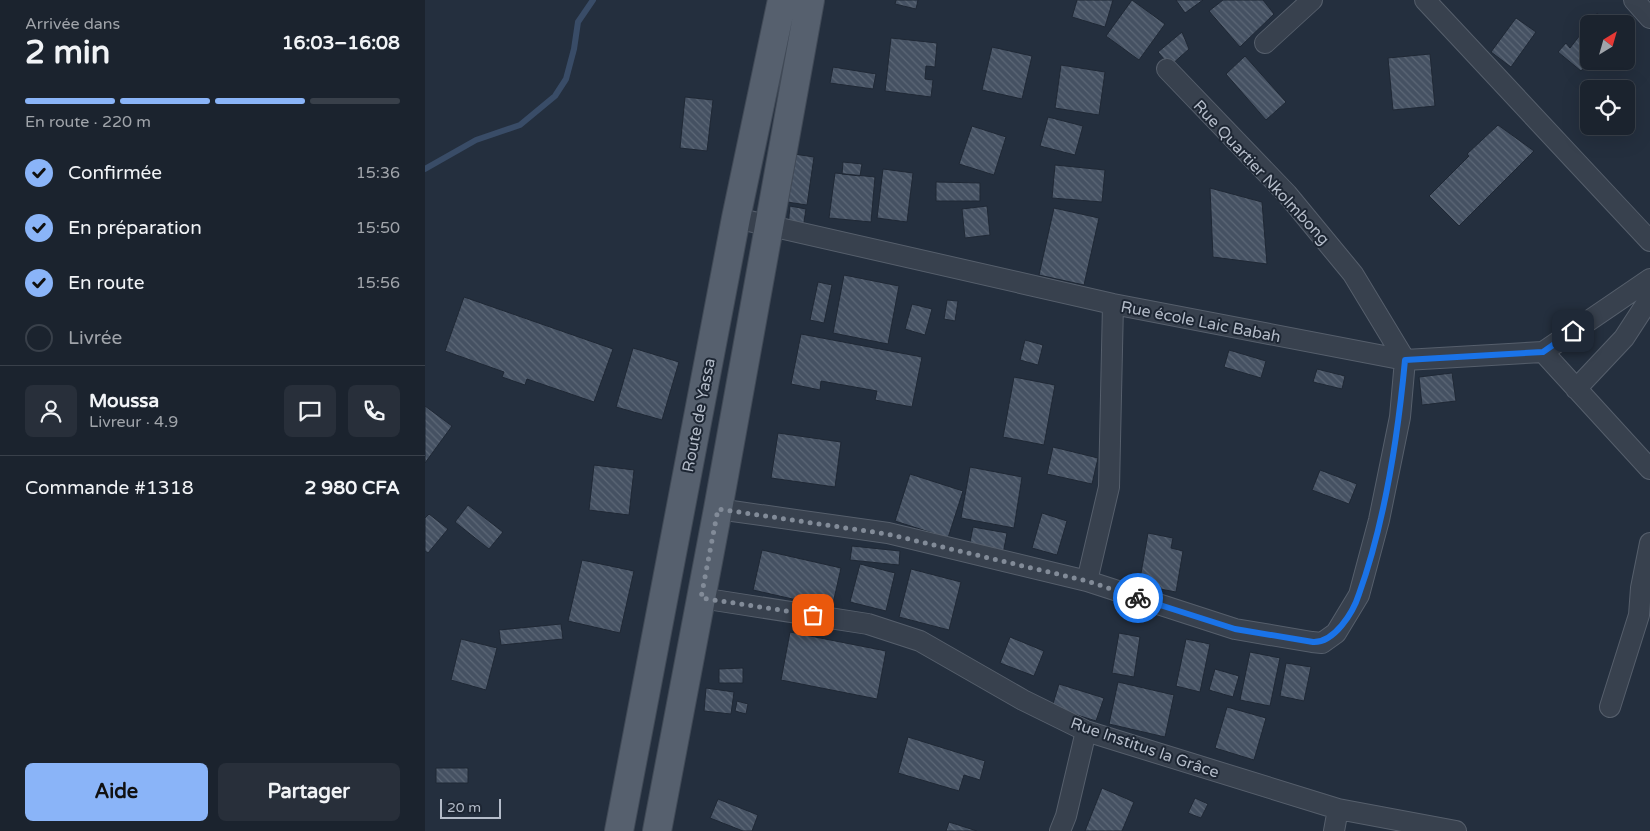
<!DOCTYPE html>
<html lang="fr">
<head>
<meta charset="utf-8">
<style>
  :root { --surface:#1b232e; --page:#282f3a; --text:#f1f3f6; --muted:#a0a4aa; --line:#39404a; --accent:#8ab4f8 }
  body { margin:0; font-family:"Varela Round",sans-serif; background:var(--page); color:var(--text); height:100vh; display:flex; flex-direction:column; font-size:19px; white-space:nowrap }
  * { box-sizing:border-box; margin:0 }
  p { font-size:16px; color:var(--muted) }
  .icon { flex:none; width:28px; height:28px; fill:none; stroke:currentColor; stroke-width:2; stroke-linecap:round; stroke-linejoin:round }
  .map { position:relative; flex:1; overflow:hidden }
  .side { display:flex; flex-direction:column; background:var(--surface); width:425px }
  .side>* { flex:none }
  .needle { width:32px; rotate:37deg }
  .controls { position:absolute; left:1155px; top:15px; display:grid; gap:10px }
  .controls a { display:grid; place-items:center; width:55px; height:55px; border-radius:8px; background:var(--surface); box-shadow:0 5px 20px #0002,0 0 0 1px var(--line); font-size:25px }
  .scale { position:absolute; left:15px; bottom:12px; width:61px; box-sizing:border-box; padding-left:5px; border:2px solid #b4bcc9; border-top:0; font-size:14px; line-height:18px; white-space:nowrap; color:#b4bcc9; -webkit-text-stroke:4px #1d2633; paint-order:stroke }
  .pin { position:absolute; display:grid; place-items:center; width:42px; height:42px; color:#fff; margin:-21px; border-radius:10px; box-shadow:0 2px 8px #0006 }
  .courier { position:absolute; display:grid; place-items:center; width:50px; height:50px; margin:-25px; border:4px solid #1a73e8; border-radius:50%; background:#fff; color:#222; box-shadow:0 1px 6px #0007 }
  .overview em { font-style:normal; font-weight:700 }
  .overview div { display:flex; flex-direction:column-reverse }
  .overview { display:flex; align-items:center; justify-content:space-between; height:85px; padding:0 25px }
  h1 { font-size:32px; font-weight:700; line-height:38px }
  .bar { display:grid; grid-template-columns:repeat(4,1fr); gap:8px 5px; align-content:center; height:60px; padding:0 25px }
  .bar i { height:6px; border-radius:4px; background:var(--line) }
  .bar .active { background:var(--accent) }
  .bar p { grid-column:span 4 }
  .line { display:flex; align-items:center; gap:12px; padding:0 25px; border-top:1px solid var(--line) }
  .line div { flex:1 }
  .round { display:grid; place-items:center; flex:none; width:52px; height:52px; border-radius:8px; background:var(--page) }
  ol { padding:0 25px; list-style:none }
  li { display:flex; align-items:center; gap:15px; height:55px }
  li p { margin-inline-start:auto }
  li .icon { padding:5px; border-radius:50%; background:var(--accent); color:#111; stroke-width:4 }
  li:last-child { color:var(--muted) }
  li i { width:28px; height:28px; border:2px solid var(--line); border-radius:50% }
  .action { display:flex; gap:10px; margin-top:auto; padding:10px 25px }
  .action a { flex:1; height:58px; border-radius:8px; background:var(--accent); color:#111; font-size:20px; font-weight:700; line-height:58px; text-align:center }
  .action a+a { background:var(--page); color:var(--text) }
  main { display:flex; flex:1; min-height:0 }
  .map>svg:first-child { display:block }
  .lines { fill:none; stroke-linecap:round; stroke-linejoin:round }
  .stream { stroke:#394c67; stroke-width:6 }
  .building { fill:url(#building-back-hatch); stroke:#1f2835 }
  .minor-casing { stroke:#565f6c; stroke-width:22 }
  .primary-casing { stroke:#414a57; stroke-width:30 }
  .minor { stroke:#38414e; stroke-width:20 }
  .primary { stroke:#56606e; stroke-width:28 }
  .done { stroke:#828b98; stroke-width:5; stroke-dasharray:0 9 }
  .route { stroke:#1a73e8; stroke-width:6 }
  .labels { text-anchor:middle; stroke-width:4; stroke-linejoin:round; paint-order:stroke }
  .street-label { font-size:16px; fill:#b4bcc9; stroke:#1d2633 }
</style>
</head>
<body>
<main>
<section class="side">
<div class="overview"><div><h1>2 min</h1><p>Arrivée dans</p></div><em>16:03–16:08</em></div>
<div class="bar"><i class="active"></i><i class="active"></i><i class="active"></i><i></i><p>En route · 220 m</p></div>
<ol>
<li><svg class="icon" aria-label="check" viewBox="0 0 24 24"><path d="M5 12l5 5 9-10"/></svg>Confirmée<p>15:36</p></li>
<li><svg class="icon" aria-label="check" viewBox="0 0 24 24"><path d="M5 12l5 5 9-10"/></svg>En préparation<p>15:50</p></li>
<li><svg class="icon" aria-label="check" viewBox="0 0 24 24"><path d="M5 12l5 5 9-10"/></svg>En route<p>15:56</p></li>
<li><i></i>Livrée</li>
</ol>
<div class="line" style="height:90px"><a class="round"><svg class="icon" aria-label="person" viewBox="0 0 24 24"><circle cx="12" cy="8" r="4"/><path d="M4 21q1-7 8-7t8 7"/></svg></a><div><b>Moussa</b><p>Livreur · 4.9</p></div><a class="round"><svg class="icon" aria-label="chat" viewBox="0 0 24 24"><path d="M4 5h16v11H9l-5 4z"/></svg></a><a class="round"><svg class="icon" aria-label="phone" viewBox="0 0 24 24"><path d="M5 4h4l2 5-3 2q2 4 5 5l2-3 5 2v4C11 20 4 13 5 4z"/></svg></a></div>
<div class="line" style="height:65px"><div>Commande #1318</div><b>2 980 CFA</b></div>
<div class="action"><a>Aide</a><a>Partager</a></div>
</section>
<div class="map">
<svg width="1225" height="831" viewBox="0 0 1225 831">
  <defs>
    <pattern id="building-back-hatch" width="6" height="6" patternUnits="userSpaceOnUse" patternTransform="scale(1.25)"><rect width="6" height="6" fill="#455162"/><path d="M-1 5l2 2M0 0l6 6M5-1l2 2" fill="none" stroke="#5d6877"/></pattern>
  </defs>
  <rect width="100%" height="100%" fill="#242f3e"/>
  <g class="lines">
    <path class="stream" d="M 0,169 L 51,140 L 95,125 L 130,96 L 141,79 L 149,49 L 153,22 L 168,0"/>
  </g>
  <path class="building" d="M 471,0 L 493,0 L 491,9 L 470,4 Z
    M 652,0 L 688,0 L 680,27 L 647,17 Z
    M 707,0 L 740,24 L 714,60 L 681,36 Z
    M 751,0 L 778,0 L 760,13 Z
    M 798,0 L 838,0 L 849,14 L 815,47 L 784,11 Z
    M 1172,13 L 1184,24 L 1164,24 L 1164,61 L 1156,71 L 1133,52 L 1141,43 L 1145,48 Z
    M 1091,18 L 1111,32 L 1086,67 L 1066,52 Z
    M 757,32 L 764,49 L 745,66 L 733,52 Z
    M 466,38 L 512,43 L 510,67 L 501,66 L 500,79 L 508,80 L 506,97 L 460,91 Z
    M 567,47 L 607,56 L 597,99 L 557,90 Z
    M 1005,54 L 1010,106 L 968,110 L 963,58 Z
    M 820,56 L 861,102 L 841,120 L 801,74 Z
    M 636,65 L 680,72 L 674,115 L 630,108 Z
    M 408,67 L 451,74 L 448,89 L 405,83 Z
    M 260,97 L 288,100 L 282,151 L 255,148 Z
    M 623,117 L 658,126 L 650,155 L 615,146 Z
    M 1073,125 L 1109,151 L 1034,226 L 1004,196 L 1044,156 L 1042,154 Z
    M 547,126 L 581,137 L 569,175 L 534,164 Z
    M 369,154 L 389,157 L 382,205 L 362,202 Z
    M 418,162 L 437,164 L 435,176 L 417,174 Z
    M 630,165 L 680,170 L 677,202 L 627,198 Z
    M 458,169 L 488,173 L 482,222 L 452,218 Z
    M 410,173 L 450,177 L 446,222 L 404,218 Z
    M 511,182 L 555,183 L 555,201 L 511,201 Z
    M 785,188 L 837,202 L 842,264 L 788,257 Z
    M 365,206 L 381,209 L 378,228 L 363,226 Z
    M 562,206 L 565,235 L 540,238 L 537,209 Z
    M 629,208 L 674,218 L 659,285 L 614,275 Z
    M 419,275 L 474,286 L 463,344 L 408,333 Z
    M 393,282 L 407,285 L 399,323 L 385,320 Z
    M 39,297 L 188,349 L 169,402 L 102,379 L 100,385 L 77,377 L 79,372 L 20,351 Z
    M 522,300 L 533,301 L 530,321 L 519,319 Z
    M 487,304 L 507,309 L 500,335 L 480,329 Z
    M 376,334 L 497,357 L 487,407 L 450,400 L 452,391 L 396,381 L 395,390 L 366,384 Z
    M 600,340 L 618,345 L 613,365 L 595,360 Z
    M 208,348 L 254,362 L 237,420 L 191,407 Z
    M 804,350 L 841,361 L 836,378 L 799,367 Z
    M 892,369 L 920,376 L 917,389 L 888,382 Z
    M 1027,373 L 1031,401 L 997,405 L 994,377 Z
    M 589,377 L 630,385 L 619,445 L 578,437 Z
    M 0,406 L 27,426 L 0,463 Z
    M 353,433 L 416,442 L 410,487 L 346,478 Z
    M 628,447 L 673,458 L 667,484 L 622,474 Z
    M 169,465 L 209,470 L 204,515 L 164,510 Z
    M 545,467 L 597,477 L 589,528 L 536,518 Z
    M 895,470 L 932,484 L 924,504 L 887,490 Z
    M 485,474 L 538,491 L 523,538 L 470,521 Z
    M 43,505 L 78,532 L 64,549 L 30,522 Z
    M 617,513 L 642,521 L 632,555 L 607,548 Z
    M 4,514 L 23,529 L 3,553 L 0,551 L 0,518 Z
    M 548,527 L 582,533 L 577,559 L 543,553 Z
    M 723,533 L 748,538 L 746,548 L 758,551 L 751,592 L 714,585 Z
    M 427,546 L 475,551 L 474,565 L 425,560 Z
    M 337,550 L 416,568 L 407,608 L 328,590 Z
    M 157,560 L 209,571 L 195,633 L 143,621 Z
    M 435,564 L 470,573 L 461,611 L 425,602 Z
    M 486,569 L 536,582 L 524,630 L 474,617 Z
    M 136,624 L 138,639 L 76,645 L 74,630 Z
    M 365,632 L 461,651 L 452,699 L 356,680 Z
    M 694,633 L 715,637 L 709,677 L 687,673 Z
    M 585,637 L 619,651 L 609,676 L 575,663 Z
    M 36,639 L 72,648 L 61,690 L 26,680 Z
    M 761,639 L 785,644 L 775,692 L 751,686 Z
    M 825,652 L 855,658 L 845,706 L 815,700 Z
    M 861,663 L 886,667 L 879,701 L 855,696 Z
    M 318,668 L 318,683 L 294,683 L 294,669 Z
    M 790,669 L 814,676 L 808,697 L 784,690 Z
    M 693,682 L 749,695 L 740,737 L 684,724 Z
    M 634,684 L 679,698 L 671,721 L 627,707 Z
    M 281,688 L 309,692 L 306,714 L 279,711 Z
    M 312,701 L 323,704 L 321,714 L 310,711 Z
    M 802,707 L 841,718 L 829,760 L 790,748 Z
    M 483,737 L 560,761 L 555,780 L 539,775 L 534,791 L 473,773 Z
    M 11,768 L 43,768 L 43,783 L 11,783 Z
    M 677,788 L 709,802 L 697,831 L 660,831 Z
    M 770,798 L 783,804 L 776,818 L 763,813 Z
    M 293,799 L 333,815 L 327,831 L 318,831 L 285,818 Z
    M 524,822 L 552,831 L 521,831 Z"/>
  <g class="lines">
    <defs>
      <path id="minor" d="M 1000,0 L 1225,241
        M 1209,0 L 1225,18
        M 840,43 L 887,0
        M 311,218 L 688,304 L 980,360 L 1118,352 L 1225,279
        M 1118,352 L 1225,469
        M 1151,389 L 1199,338 L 1225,298
        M 293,509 L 463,533 L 662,581 L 810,629 L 887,642 L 897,643 L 911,633 L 934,595 L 954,520 L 975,417 L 980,360 L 928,274 L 862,194 L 742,69
        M 662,581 L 684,487 L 688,304
        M 276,598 L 443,624 L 495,641 L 598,700 L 661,731 L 913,809 L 1031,831
        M 1185,707 L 1214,615 L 1216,588 L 1225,543
        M 635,831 L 641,816 L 661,731
        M 909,831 L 913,809"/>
      <path id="primary" d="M 194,831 L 311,218 L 357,0
        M 232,831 L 293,509 L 385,0"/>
    </defs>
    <use href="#minor" class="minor-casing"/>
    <use href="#primary" class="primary-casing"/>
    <use href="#minor" class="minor"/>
    <use href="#primary" class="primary"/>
  </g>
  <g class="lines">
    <path class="done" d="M 388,615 L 276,598 L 293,509 L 462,534 L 662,581 L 713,598"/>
    <path class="route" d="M 713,598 L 810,629 L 888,642 C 909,643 928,613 934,594 C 960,522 973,435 980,360 L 1118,352 L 1148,331"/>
  </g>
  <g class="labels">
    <g class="street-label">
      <text transform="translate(837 172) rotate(47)" y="6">Rue Quartier Nkolmbong</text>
      <text transform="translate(776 321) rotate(11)" y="6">Rue école Laic Babah</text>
      <text transform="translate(273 415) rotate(-79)" y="6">Route de Yassa</text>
      <text transform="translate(720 747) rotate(19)" y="6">Rue Institus la Grâce</text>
    </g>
  </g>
</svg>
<div class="controls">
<a><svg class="needle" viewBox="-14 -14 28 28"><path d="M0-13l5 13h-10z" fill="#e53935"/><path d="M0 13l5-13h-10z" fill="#a0a4aa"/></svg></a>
<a><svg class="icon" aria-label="locate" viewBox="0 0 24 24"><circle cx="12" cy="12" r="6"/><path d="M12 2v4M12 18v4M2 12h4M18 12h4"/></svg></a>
</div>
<div class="scale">20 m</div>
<div class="pin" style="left:388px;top:615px;background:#ea580c"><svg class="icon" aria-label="bag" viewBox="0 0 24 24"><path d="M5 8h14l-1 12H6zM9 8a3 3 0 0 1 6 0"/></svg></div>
<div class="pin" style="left:1148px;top:331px;background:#1f2937"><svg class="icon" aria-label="home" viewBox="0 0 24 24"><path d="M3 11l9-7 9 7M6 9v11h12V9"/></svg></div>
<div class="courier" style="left:713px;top:598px"><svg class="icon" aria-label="bike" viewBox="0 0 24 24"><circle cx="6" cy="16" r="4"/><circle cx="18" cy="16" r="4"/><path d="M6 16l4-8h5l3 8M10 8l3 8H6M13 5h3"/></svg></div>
</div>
</main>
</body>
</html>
